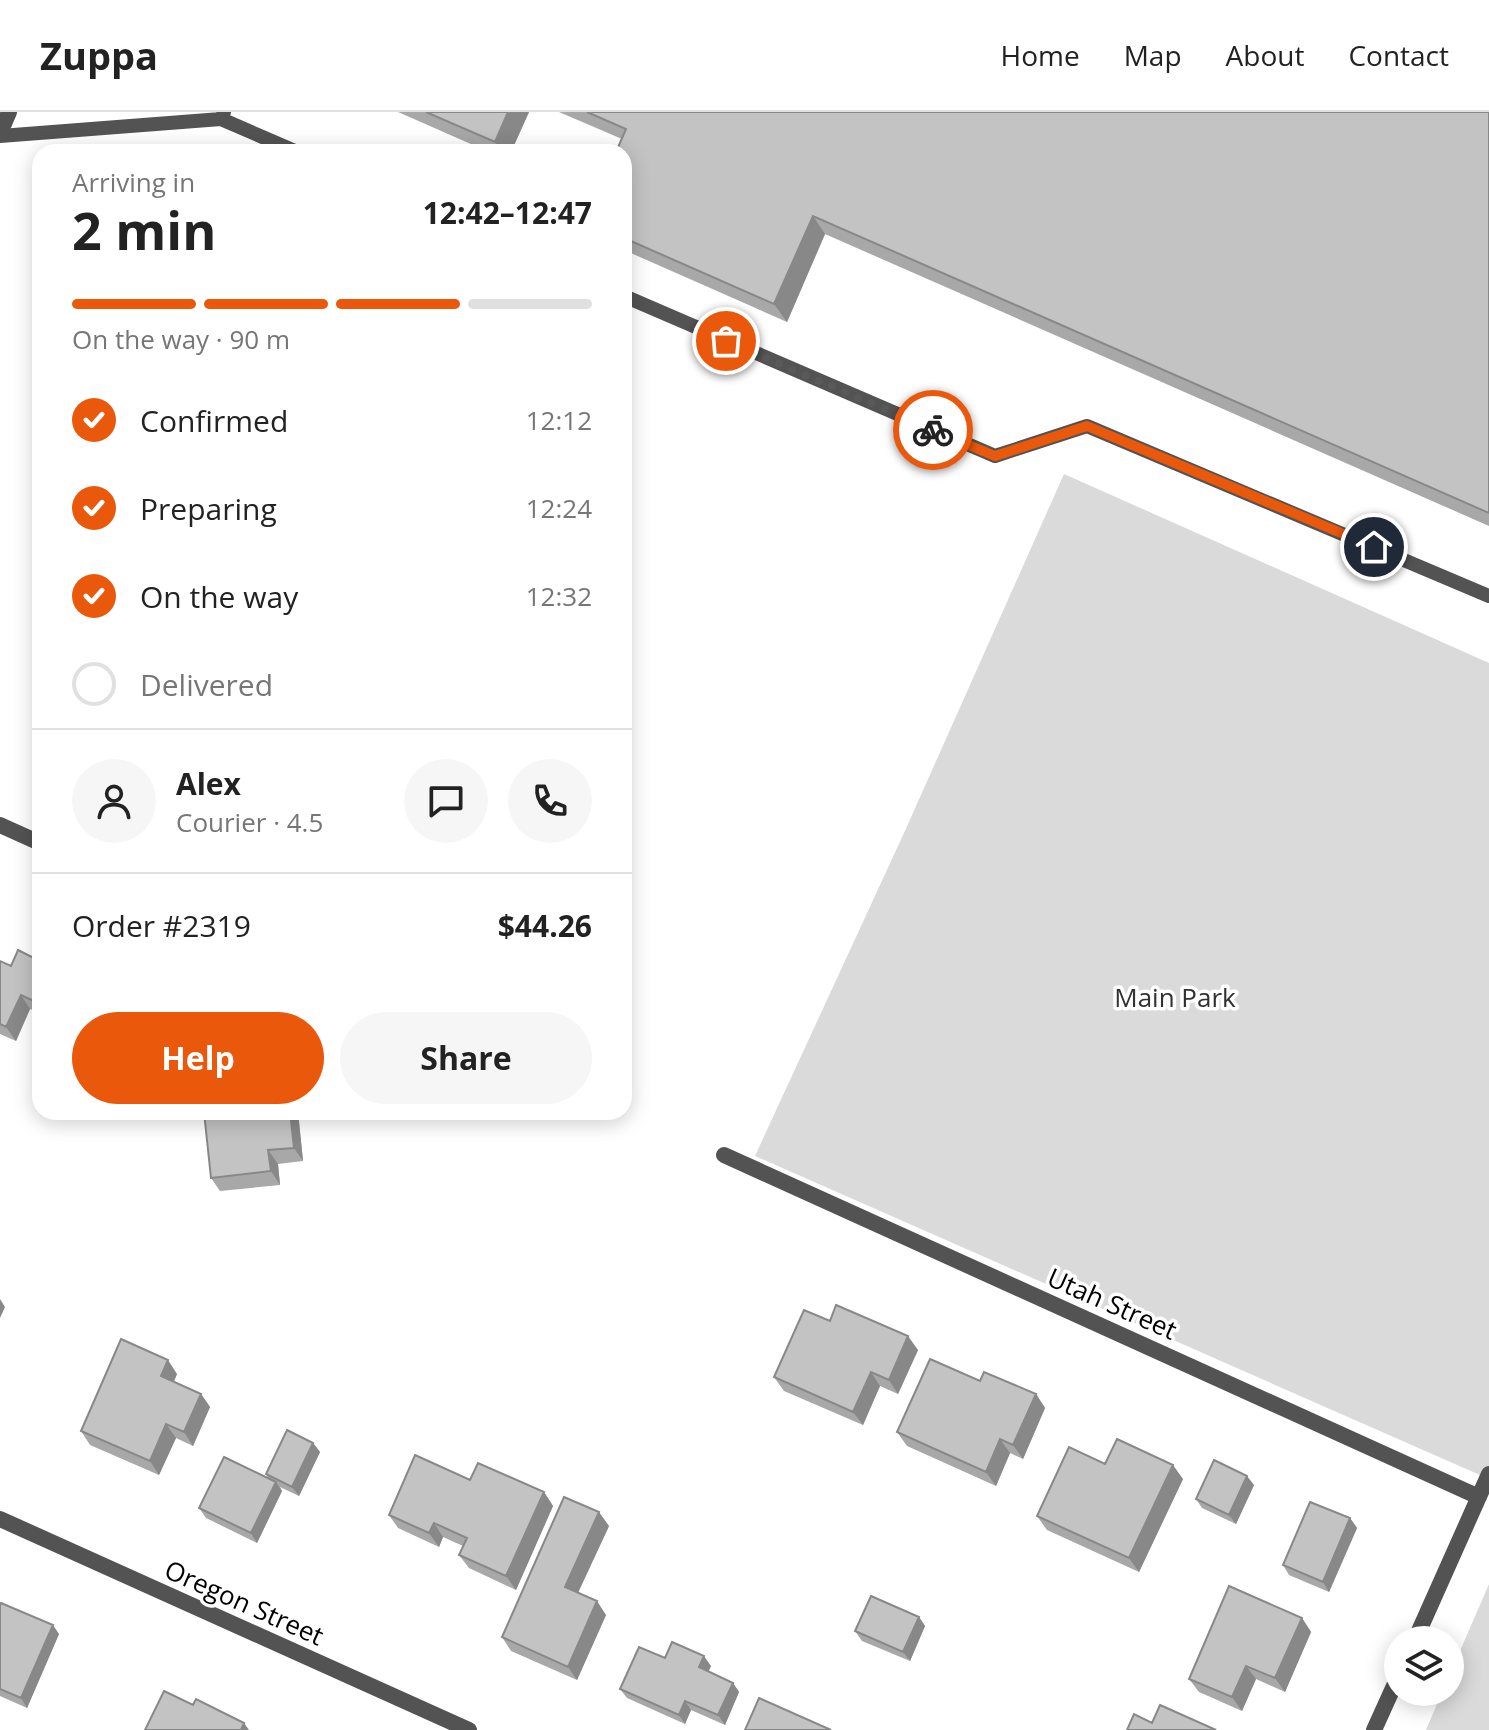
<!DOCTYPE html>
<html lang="en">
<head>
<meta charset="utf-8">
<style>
  :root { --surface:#fff; --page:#f6f6f6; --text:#222; --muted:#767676; --line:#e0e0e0; --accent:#ea580c }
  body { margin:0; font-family:"Open Sans",sans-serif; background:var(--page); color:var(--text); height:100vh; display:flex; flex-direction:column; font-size:30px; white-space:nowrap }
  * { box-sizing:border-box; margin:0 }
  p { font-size:26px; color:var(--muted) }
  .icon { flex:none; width:44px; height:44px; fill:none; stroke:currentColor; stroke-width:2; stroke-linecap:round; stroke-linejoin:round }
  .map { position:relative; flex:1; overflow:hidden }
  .panel { position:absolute; left:32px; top:32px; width:600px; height:976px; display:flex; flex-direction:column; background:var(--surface); border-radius:24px; box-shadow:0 4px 20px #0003 }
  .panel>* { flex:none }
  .controls { position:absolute; left:1384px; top:1514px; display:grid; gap:16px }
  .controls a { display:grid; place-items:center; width:80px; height:80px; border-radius:50%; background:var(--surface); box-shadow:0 4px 20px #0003; font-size:40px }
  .pin { position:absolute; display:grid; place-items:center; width:68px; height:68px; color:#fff; margin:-34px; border:4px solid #fff; border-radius:50%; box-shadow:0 2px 8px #0007 }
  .courier { position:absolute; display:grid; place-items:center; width:80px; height:80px; margin:-40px; border:6px solid #ea580c; border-radius:50%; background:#fff; color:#222; box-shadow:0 2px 10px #0007 }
  .summary em { font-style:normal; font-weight:700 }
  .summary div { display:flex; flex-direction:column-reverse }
  .summary { display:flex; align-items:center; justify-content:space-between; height:136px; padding:0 40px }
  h1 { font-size:52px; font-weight:700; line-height:60px }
  .bar { display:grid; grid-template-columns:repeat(4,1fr); gap:12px 8px; align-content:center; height:96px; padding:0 40px }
  .bar i { height:10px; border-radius:6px; background:var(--line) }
  .bar .active { background:var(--accent) }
  .bar p { grid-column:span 4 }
  .line { display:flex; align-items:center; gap:20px; padding:0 40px; border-top:2px solid var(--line) }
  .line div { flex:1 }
  .round { display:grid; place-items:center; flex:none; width:84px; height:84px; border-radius:42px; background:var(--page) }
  ol { padding:0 40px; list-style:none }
  li { display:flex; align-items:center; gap:24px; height:88px }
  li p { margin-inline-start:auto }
  li .icon { padding:8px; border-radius:50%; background:var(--accent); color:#fff; stroke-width:4 }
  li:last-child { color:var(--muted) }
  li i { width:44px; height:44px; border:4px solid var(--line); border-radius:50% }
  .button { display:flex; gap:16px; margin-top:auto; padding:16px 40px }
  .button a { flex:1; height:92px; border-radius:48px; background:var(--accent); color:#fff; font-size:32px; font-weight:700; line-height:92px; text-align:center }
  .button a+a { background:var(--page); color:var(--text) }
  header { display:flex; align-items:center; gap:48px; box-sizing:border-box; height:112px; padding:0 40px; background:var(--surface); border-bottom:2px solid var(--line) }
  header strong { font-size:38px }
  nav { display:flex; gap:44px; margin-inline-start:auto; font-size:28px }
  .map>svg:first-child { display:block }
  .green { fill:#dadada }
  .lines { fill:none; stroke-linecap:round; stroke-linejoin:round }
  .service { stroke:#535353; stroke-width:14 }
  .minor { stroke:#535353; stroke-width:16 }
  .wall { fill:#a8a8a8 }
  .shaded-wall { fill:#888 }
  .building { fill:#c3c3c3; stroke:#888; stroke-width:2 }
  .done { stroke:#595959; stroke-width:8; stroke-dasharray:0 14.4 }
  .route { stroke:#ea580c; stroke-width:10 }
  .labels { text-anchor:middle; stroke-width:7; stroke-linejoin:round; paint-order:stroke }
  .park-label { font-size:26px; fill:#313131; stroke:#fff }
  .street-label { font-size:26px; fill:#000; stroke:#fff }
</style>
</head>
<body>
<header>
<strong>Zuppa</strong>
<nav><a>Home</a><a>Map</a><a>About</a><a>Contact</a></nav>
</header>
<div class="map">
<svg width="1489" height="1618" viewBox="0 0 1489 1618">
  <rect width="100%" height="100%" fill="#fff"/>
  <path class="green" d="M 1064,362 L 1489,551 L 1489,1367 L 755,1044 L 904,721 Z
    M 1489,1472 L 1489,1618 L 1426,1618 L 1442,1580 L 1450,1580 L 1450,1562 Z"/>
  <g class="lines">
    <path class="service" d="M 221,7 L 297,40
      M 0,24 L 221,7 L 224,0
      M 624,184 L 995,344 L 1087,314 L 1489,484"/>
    <path class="minor" d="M 0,21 L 9,0
      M 0,713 L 40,731
      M 724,1043 L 1479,1385
      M 0,1407 L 469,1618
      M 1415,1528 L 1489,1362
      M 1374,1618 L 1398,1565"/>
  </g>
  <path class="wall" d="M 398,0 L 529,0 L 511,40 L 489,40 Z
    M 559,0 L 1489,0 L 1489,414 L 825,122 L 787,210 L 624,138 L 624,40 L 622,27 Z
    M 0,849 L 11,854 L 40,849 L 40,901 L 30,897 L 16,929 L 0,922 Z
    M 204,1000 L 298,1000 L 303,1049 L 278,1052 L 280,1073 L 220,1079 L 211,1066 Z
    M 830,1209 L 918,1238 L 898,1282 L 880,1274 L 863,1313 L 784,1279 L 774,1265 Z
    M 177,1262 L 174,1270 L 201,1282 L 210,1295 L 193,1334 L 176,1326 L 159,1363 L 90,1333 L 81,1319 Z
    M 980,1269 L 1036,1282 L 1045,1296 L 1023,1347 L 1010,1341 L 996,1374 L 907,1334 L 897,1320 Z
    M 313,1331 L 320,1340 L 299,1384 L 280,1375 L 282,1379 L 257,1431 L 206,1406 L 199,1396 L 268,1366 L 266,1362 Z
    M 1105,1352 L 1183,1367 L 1139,1460 L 1047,1418 L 1037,1404 Z
    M 470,1368 L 544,1380 L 553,1394 L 516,1478 L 469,1456 L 459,1443 L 463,1434 L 443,1425 L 439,1435 L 398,1416 L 389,1403 Z
    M 1254,1373 L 1236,1412 L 1202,1396 L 1196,1387 Z
    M 1350,1406 L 1357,1416 L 1329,1480 L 1289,1463 L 1283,1453 Z
    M 609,1414 L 578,1481 L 606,1503 L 577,1568 L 511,1539 L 502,1525 Z
    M 0,1494 L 59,1522 L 27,1596 L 0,1584 Z
    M 919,1505 L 925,1514 L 910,1549 L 862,1529 L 855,1519 Z
    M 1302,1506 L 1311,1520 L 1285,1580 L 1256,1567 L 1242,1599 L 1199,1580 L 1189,1567 Z
    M 665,1546 L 711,1554 L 708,1559 L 733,1571 L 739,1580 L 725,1613 L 691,1598 L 685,1612 L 627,1586 L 620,1577 Z"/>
  <path class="shaded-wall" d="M 508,0 L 529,0 L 511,40 L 502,40 L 495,30 Z
    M 813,104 L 825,122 L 787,210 L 774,192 Z
    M 40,881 L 40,895 L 36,890 Z
    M 21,883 L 30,897 L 16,929 L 6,915 Z
    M 290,1000 L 298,1000 L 303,1049 L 294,1036 Z
    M 268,1038 L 278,1052 L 280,1073 L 271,1059 Z
    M 0,1187 L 5,1195 L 0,1206 Z
    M 908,1224 L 918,1238 L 898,1282 L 889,1268 Z
    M 168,1248 L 177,1262 L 170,1277 L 161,1264 Z
    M 871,1260 L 880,1274 L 863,1313 L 853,1300 Z
    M 201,1282 L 210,1295 L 193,1334 L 184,1320 Z
    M 1036,1282 L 1045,1296 L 1023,1347 L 1013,1333 Z
    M 166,1312 L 176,1326 L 159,1363 L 150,1349 Z
    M 1000,1327 L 1010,1341 L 996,1374 L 986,1360 Z
    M 313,1331 L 320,1340 L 299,1384 L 292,1375 Z
    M 1173,1353 L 1183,1367 L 1139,1460 L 1129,1446 Z
    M 1247,1364 L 1254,1373 L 1236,1412 L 1229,1403 Z
    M 276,1370 L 282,1379 L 257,1431 L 251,1421 Z
    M 544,1380 L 553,1394 L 516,1478 L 506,1464 Z
    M 599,1400 L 609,1414 L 574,1489 L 565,1475 Z
    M 1350,1406 L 1357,1416 L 1329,1480 L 1323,1470 Z
    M 434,1411 L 443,1425 L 439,1435 L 429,1421 Z
    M 597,1489 L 606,1503 L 577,1568 L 568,1555 Z
    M 919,1505 L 925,1514 L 910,1549 L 903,1540 Z
    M 1302,1506 L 1311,1520 L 1285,1580 L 1275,1566 Z
    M 53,1513 L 59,1522 L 27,1596 L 21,1586 Z
    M 704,1544 L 711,1554 L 706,1565 L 699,1555 Z
    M 1246,1554 L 1256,1567 L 1242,1599 L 1232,1585 Z
    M 733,1571 L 739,1580 L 725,1613 L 718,1603 Z
    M 685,1589 L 691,1598 L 685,1612 L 679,1603 Z
    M 244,1611 L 249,1618 L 241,1618 Z"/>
  <path class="building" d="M 426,0 L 508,0 L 495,30 Z
    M 587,0 L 1489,0 L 1489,401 L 813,104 L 774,192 L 624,126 L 624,40 L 616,40 L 626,17 Z
    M 18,838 L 40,849 L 40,881 L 36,890 L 21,883 L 6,915 L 0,912 L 0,849 L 11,854 Z
    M 204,1000 L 290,1000 L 294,1036 L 268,1038 L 271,1059 L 211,1066 Z
    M 836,1193 L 908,1224 L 889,1268 L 871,1260 L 853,1300 L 774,1265 L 804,1198 L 830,1209 Z
    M 121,1227 L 168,1248 L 161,1264 L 201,1282 L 184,1320 L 166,1312 L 150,1349 L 81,1319 Z
    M 930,1247 L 980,1269 L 984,1260 L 1036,1282 L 1013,1333 L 1000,1327 L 986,1360 L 897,1320 Z
    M 287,1318 L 313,1331 L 292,1375 L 266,1362 Z
    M 1117,1327 L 1173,1353 L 1129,1446 L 1037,1404 L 1069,1335 L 1105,1352 Z
    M 415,1343 L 470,1368 L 478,1351 L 544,1380 L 506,1464 L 459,1443 L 467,1426 L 434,1411 L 429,1421 L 389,1403 Z
    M 224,1345 L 276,1370 L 251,1421 L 199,1396 Z
    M 1214,1348 L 1247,1364 L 1229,1403 L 1196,1387 Z
    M 564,1385 L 599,1400 L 565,1475 L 597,1489 L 568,1555 L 502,1525 Z
    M 1310,1390 L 1350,1406 L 1323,1470 L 1283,1453 Z
    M 1229,1474 L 1302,1506 L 1275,1566 L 1246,1554 L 1232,1585 L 1189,1567 Z
    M 871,1484 L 919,1505 L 903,1540 L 855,1519 Z
    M 1,1491 L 53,1513 L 21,1586 L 0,1577 L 0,1494 Z
    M 672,1530 L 704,1544 L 699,1555 L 733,1571 L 718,1603 L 685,1589 L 679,1603 L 620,1577 L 639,1535 L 665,1546 Z
    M 164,1579 L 193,1593 L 196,1587 L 244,1611 L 241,1618 L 145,1618 Z
    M 759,1586 L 831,1618 L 745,1618 Z
    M 1160,1593 L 1216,1618 L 1127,1618 L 1134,1602 L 1152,1611 Z"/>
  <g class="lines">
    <path class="done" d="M 726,229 L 933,318"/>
    <path class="route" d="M 933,318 L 995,344 L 1087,314 L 1374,435"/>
  </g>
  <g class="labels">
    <g class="park-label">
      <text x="1175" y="895">Main Park</text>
    </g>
    <g class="street-label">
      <text transform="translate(1112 1192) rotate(24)" y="9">Utah Street</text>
      <text transform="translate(244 1491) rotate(24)" y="9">Oregon Street</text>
    </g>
  </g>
</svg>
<div class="controls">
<a><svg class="icon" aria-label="layers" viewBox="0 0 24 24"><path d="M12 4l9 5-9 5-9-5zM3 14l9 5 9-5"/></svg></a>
</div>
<div class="pin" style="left:726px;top:229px;background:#ea580c"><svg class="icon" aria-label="bag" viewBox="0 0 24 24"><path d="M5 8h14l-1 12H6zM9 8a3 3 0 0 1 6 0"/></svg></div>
<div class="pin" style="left:1374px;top:435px;background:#1f2937"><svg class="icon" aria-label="home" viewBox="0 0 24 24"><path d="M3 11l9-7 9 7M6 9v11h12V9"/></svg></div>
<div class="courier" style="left:933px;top:318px"><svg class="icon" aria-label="bike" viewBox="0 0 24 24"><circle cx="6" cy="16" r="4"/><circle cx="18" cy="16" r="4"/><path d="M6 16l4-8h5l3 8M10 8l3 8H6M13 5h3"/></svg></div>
<section class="panel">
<div class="summary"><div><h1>2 min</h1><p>Arriving in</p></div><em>12:42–12:47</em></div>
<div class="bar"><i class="active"></i><i class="active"></i><i class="active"></i><i></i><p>On the way · 90 m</p></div>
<ol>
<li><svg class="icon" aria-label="check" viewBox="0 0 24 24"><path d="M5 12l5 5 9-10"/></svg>Confirmed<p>12:12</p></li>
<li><svg class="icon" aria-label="check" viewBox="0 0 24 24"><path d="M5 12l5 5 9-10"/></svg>Preparing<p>12:24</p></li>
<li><svg class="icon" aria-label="check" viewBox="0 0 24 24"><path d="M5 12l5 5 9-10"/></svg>On the way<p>12:32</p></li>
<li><i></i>Delivered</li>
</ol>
<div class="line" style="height:144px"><a class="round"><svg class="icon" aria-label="person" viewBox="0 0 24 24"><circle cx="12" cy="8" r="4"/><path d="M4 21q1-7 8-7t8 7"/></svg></a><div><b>Alex</b><p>Courier · 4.5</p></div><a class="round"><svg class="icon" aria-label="chat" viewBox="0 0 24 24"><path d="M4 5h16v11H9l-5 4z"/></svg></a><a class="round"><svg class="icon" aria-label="phone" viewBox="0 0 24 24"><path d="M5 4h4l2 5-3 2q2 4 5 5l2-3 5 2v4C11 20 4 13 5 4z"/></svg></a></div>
<div class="line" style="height:104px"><div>Order #2319</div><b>$44.26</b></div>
<div class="button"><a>Help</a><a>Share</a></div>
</section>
</div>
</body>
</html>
